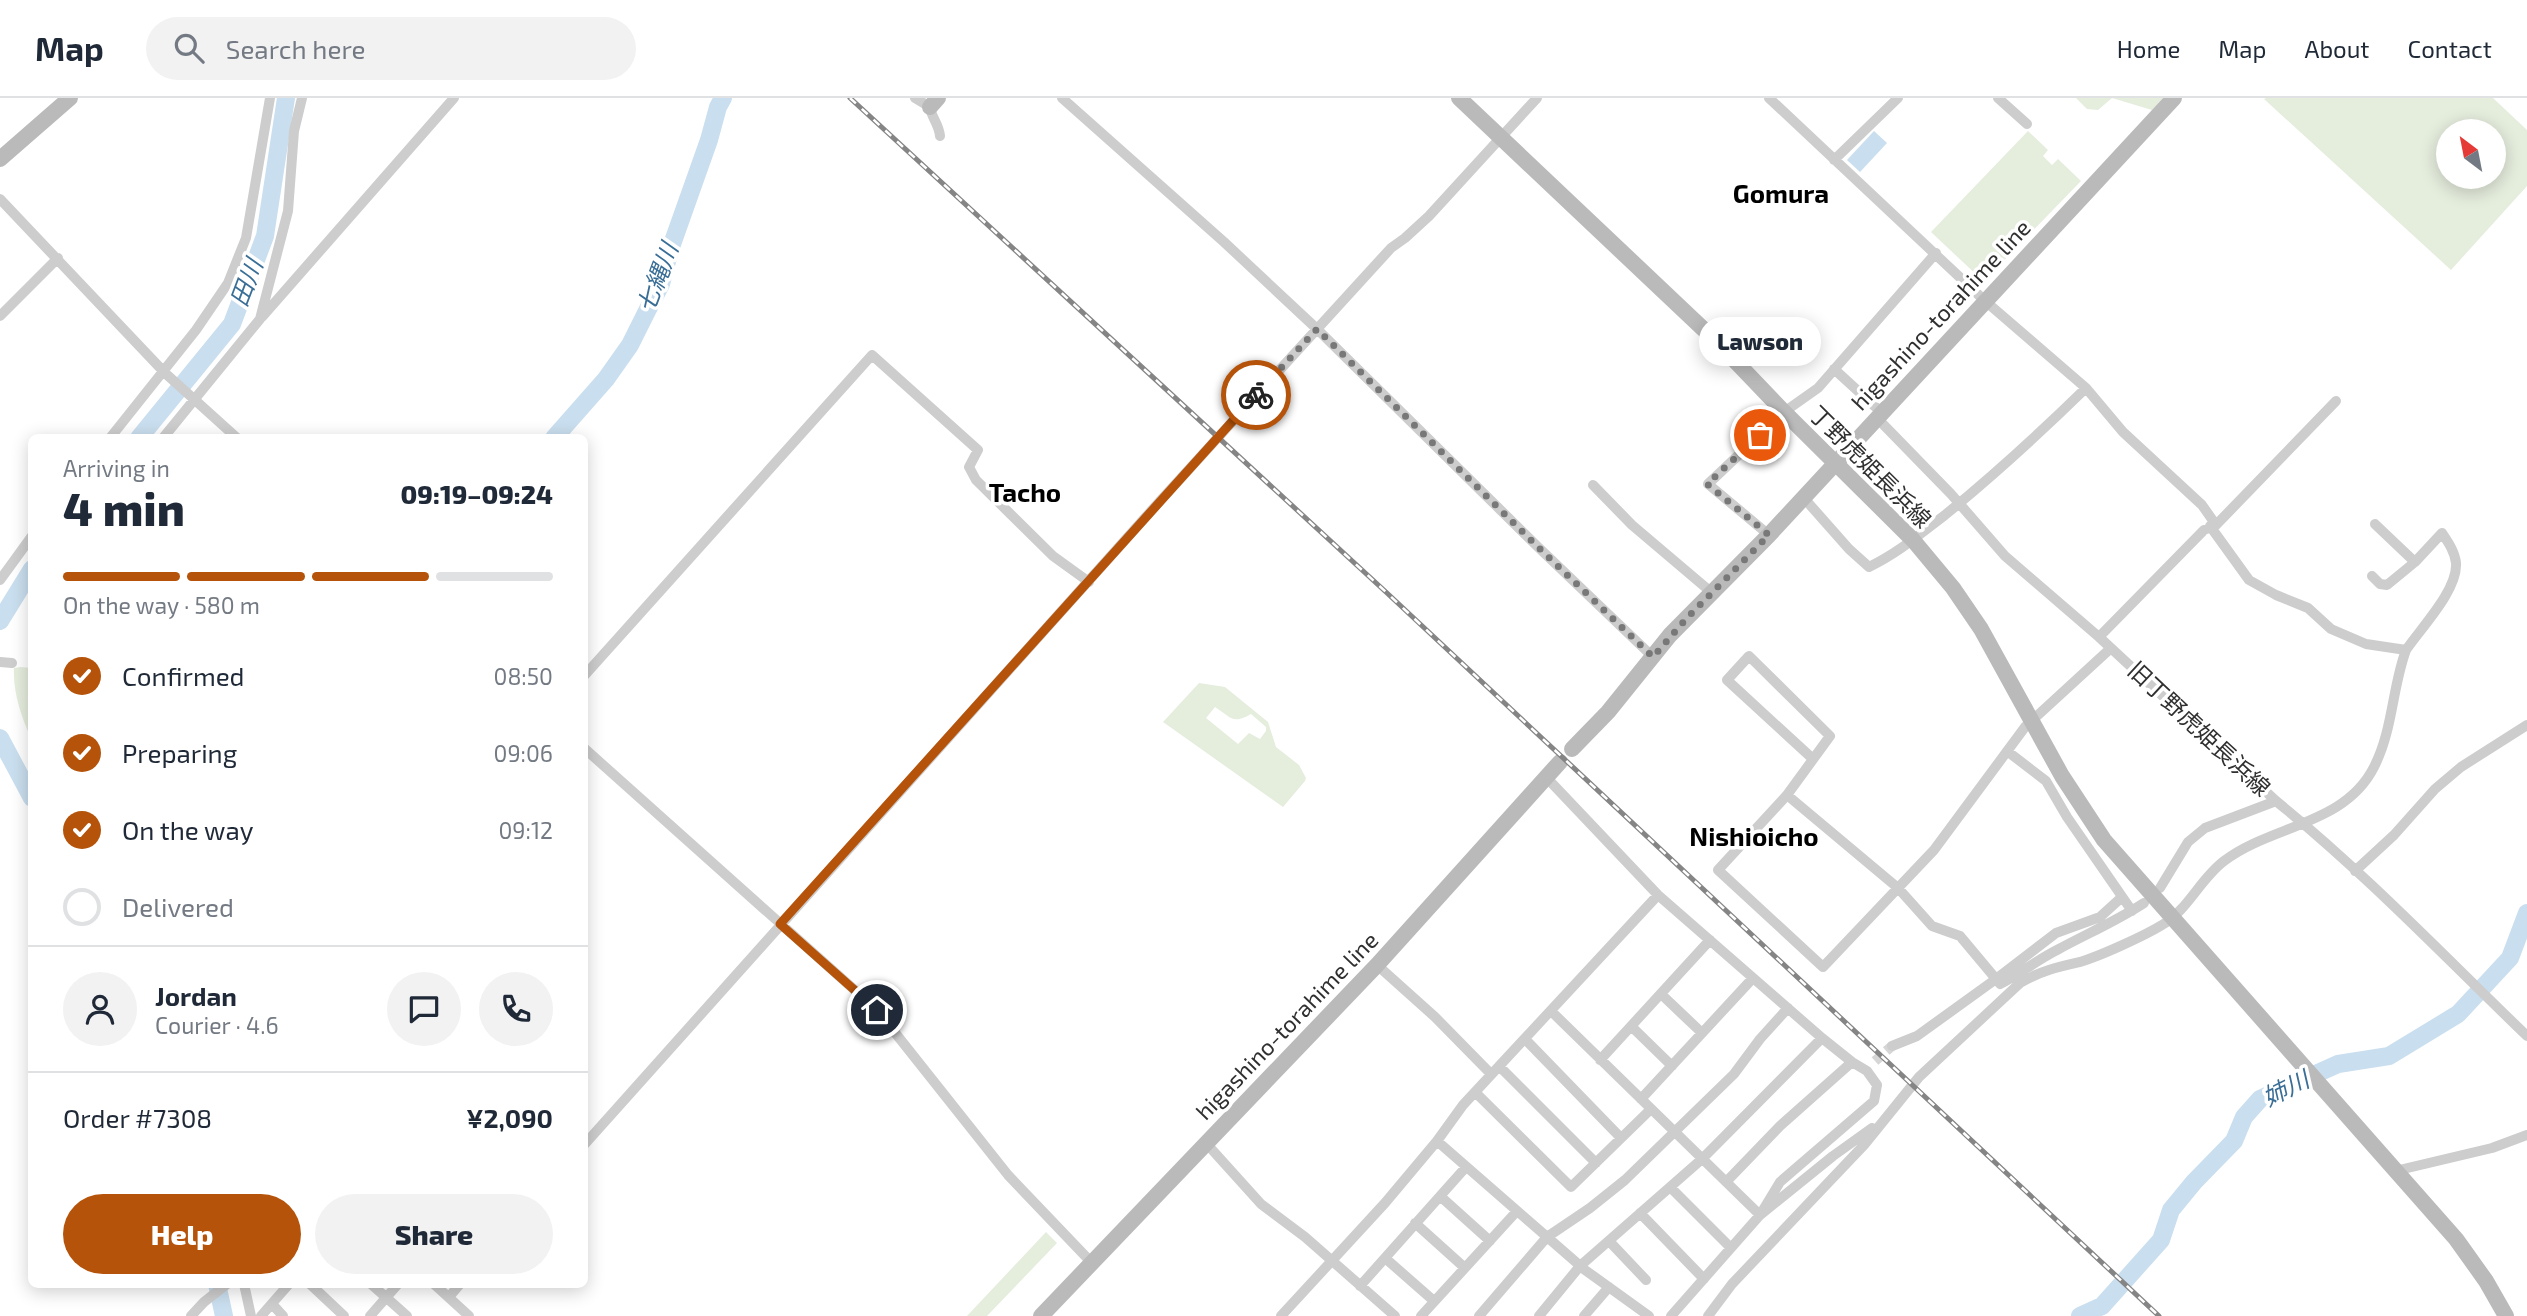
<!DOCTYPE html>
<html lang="en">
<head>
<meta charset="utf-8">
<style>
  :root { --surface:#fff; --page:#f2f2f3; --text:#1f2937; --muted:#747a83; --line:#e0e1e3; --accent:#b45309 }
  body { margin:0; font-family:"Exo 2","Noto Sans JP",sans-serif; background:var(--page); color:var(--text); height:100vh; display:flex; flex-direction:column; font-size:26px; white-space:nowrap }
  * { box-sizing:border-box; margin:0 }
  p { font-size:23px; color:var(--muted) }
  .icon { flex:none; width:38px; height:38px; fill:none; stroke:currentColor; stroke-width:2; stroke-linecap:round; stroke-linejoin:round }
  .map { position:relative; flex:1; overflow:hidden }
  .drawer { position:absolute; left:28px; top:336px; width:560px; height:854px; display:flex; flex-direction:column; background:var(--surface); border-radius:10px; box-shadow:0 4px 18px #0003 }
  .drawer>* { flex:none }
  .needle { width:46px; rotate:328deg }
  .fabs { position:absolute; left:2436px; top:21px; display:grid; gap:14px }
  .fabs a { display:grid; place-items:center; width:70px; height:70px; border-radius:50%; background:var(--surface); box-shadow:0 4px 18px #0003; font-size:35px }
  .pin { position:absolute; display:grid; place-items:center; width:60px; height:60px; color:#fff; margin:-30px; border:4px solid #fff; border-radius:50%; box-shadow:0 2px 7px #0007 }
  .courier { position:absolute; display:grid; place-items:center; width:70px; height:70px; margin:-35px; border:5px solid #b45309; border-radius:50%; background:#fff; color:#222; box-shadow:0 2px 9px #0007 }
  .bubble { position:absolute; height:49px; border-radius:24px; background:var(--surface); box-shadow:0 4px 18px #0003; font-size:23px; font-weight:800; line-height:49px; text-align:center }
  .head em { font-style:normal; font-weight:800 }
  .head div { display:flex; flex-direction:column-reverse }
  .head { display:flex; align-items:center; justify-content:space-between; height:119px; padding:0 35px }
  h1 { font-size:46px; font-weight:800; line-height:52px }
  .bar { display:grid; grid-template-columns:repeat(4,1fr); gap:10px 7px; align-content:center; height:84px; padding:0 35px }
  .bar i { height:9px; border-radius:5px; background:var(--line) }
  .bar .selected { background:var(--accent) }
  .bar p { grid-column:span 4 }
  .line { display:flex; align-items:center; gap:18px; padding:0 35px; border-top:2px solid var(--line) }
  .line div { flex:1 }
  .round { display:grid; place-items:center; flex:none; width:74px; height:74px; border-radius:37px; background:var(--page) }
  ol { padding:0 35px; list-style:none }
  li { display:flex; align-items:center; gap:21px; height:77px }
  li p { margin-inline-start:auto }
  li .icon { padding:7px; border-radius:50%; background:var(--accent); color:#fff; stroke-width:4 }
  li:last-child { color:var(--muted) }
  li i { width:38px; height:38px; border:4px solid var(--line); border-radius:50% }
  .action { display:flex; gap:14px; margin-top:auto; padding:14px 35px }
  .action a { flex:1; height:80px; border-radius:42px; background:var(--accent); color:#fff; font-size:28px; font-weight:800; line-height:80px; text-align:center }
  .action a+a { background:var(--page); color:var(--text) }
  header { display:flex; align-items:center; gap:42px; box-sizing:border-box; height:98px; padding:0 35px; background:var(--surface); border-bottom:2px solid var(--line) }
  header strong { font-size:33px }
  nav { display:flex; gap:38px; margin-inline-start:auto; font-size:24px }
  .search { width:490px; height:63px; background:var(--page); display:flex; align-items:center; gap:18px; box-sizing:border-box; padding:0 24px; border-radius:38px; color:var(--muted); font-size:26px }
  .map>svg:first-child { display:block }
  .green { fill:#e5eddd; fill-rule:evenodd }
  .water { fill:#c9deee }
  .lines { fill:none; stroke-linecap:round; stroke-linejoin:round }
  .river { stroke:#c9deee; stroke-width:18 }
  .street-tunnel { stroke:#d6d6d6; stroke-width:10; stroke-dasharray:10 5; stroke-linecap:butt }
  .street { stroke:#cdcdcd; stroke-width:10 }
  .secondary { stroke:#bababa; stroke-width:16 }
  .rail-casing { stroke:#858585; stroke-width:5 }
  .rail { stroke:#fff; stroke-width:2.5; stroke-dasharray:8; stroke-linecap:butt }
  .done { stroke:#787878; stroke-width:7; stroke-dasharray:0 12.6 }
  .route { stroke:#b45309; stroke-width:9 }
  .labels { text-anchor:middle; stroke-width:7; stroke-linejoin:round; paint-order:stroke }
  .street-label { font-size:23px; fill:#303030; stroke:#fff }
  .water-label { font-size:24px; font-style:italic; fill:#3a6e96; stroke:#fff }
  .quarter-label { font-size:26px; font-weight:bold; fill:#000; stroke:#fff }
</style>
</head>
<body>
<header>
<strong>Map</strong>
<div class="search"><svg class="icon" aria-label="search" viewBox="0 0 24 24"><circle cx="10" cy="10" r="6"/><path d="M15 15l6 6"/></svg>Search here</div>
<nav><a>Home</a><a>Map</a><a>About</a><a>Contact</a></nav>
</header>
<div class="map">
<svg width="2527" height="1218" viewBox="0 0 2527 1218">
  <rect width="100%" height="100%" fill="#fff"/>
  <path class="green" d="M 2076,0 L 2163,0 L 2152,12 L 2112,0 L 2098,12 L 2087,11 Z
    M 2266,0 L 2493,0 L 2527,32 L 2527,88 L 2451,172 L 2264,1 ZM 2448,33 L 2494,33 L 2494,79 L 2448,79 Z
    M 2028,33 L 2048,52 L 2043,58 L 2052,67 L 2058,61 L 2081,83 L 1985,182 L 1982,182 L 1931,134 Z
    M 21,569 L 31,570 L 31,640 C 21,618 13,595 14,570 Z
    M 1199,585 L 1225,589 L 1268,624 L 1276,649 L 1299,667 L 1306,680 L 1305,683 L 1283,709 L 1163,624 ZM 1215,609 C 1231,619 1232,627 1251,616 L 1266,629 L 1266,633 L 1260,641 L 1249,635 L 1238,646 L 1206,620 Z
    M 1046,1134 L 1057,1145 L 987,1218 L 967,1218 Z"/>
  <path class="water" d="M 1874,33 L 1887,45 L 1860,74 L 1847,62 Z"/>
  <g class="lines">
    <path class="river" d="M 139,340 L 232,226 L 265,138 L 286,0
      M 554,340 L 606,281 L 630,247 L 647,213 L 661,186 L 670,152 L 709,42 L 718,9 L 723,0
      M 0,523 L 32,471
      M 0,640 L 32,700
      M 217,1186 L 224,1218
      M 2080,1218 L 2102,1208 L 2161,1142 L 2171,1112 L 2194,1084 L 2234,1043 L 2244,1019 L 2260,1001 L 2338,966 L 2389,958 L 2458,916 L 2510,860 L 2527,815"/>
    <path class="street-tunnel" d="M 1875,963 L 1892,948"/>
    <path class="street" d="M 915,0 L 930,9 C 931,19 939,26 940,38
      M 1062,0 L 1224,144 L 1317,231 L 1538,449 L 1653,559
      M 1769,0 L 1984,202 L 2086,290 L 2123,334 L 2202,407 L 2216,427
      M 1998,0 L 2027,26
      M 1834,62 L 1898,0
      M 0,101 L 165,275 L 237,340
      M 0,218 L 58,160
      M 262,219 L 454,0
      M 1834,271 L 1881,314
      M 1876,319 L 1951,396 L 2005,458 L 2099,539 L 2276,703 C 2365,775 2445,859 2527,938
      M 110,340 L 196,232 L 228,185 L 246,140 L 270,0
      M 163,340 L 260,221 L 288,113 L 294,33 L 302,0
      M 1593,387 L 1632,427 L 1711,494
      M 1803,399 L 1849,451 L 1869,469 C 1898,455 1920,436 1945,417 C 1994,377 2041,334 2086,290
      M 2375,426 L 2415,464
      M 1769,437 L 1708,386 L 1784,314 L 1818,290 L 1936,155
      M 2372,478 L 2380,486 L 2387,487 L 2415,464 L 2442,435 C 2448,444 2455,454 2456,465 C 2458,492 2421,530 2406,552
      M 0,482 L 32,438
      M 2099,539 L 2204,432 L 2216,427 L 2336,303
      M 2111,550 L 2025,629 L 1934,752 L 1823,869 L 1718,772 L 1787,697 L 1898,790 L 1932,828 L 1960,838 L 1996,881 L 2056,835 L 2100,819 L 2122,799
      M 0,564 L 12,565
      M 584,578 L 872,257 L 978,352 L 969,369 L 976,382 L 1053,458 L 1089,484
      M 584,650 L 877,912 L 1008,1077 L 1091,1164
      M 2007,653 L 2046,683 L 2067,719 L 2132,813
      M 1546,679 L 1658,797 L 1822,940 L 1852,964 L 1867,973 L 1877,987 L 1874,1003 L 1780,1084 L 1760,1117 L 1551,913
      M 1787,697 L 1830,638 L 1749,558 L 1727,582 L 1813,661
      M 2355,773 L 2394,737 L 2435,691 L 2461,669 L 2527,627
      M 2160,790 L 2188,744 L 2205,730 L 2276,703
      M 1377,867 L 1435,919 L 1491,976
      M 1661,896 L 1702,935
      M 1631,928 L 1672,968
      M 1525,941 L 1621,1040
      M 1892,948 L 1917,938 L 1996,881 L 2000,886 C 2020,876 2037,862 2057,852 C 2086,836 2115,824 2144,805
      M 1600,962 L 1710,842
      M 1499,968 L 1596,1065
      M 1475,994 L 1571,1089 L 1651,1011
      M 1641,1001 L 1753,880
      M 1437,1043 L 1463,1007 L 1658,797
      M 1206,1045 L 1261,1106 L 1305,1139 L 1395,1218
      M 584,1047 L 1160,403 L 1391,150 L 1405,140 L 1429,118 L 1537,0
      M 2395,1073 L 2492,1050 L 2527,1037
      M 1726,1084 L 1780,1028 L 1852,964
      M 1670,1089 L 1731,1150
      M 1440,1098 L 1490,1143
      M 1640,1115 L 1704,1181
      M 1415,1125 L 1465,1170
      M 1609,1143 L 1646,1182
      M 1385,1160 L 1434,1203
      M 244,1186 L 251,1218
      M 310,1186 L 344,1218
      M 371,1186 L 407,1218
      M 434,1186 L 469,1218
      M 1360,1188 L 1466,1069
      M 449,1199 L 460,1186
      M 272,1206 L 283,1218
      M 191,1218 L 204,1204 L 227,1186
      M 261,1218 L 289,1186
      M 370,1218 L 398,1186
      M 1281,1218 L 1385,1105 L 1437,1043 L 1585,1172 L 1649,1218
      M 1421,1218 L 1517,1113
      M 1479,1218 L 1547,1139 L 1590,1110 L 1625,1082 L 1734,976 L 1760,941 L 1788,910
      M 1539,1218 L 1580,1168 L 1702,1061 L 1822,940
      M 1584,1218 L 1609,1189
      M 1671,1218 L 1760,1117 L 1833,1058 L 1872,1030
      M 1708,1218 L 1732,1186 L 1864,1047 L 1919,979 L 2020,885 C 2040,873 2058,869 2080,864 C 2100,858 2144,838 2162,827 C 2188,812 2200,781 2224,763 C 2271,727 2345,727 2374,669 C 2393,632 2392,590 2406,552 L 2366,546 L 2331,531 L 2308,510 L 2276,497 L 2249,482 L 2210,428"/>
    <path class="secondary" d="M 1459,0 L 1717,244 L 1784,314 L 1913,442 L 1953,490 L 1981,531 L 2062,678 L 2104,742 L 2456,1141 L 2486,1183 L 2506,1218
      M 930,9 L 938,0
      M 0,61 L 70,0
      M 1572,651 L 1608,614 L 1670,537 L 1769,437 L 2174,0
      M 1041,1218 L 1377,867 L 1560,664"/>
    <defs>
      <path id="rail" d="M 850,0 L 1387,495 L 2159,1218"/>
    </defs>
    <use href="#rail" class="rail-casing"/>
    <use href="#rail" class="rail"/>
  </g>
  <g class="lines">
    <path class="done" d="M 1256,297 L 1317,231 L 1538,449 L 1653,559 L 1686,521 L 1769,437 L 1707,386 L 1760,337"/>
    <path class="route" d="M 877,912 L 780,826 L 1256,297"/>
  </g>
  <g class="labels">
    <g class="street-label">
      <text transform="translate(1941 217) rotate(-47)" y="8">higashino-torahime line</text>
      <text transform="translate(1870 369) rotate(45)" y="8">丁野虎姫長浜線</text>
      <text transform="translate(2199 631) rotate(43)" y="8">旧丁野虎姫長浜線</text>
      <text transform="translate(1287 928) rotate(-46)" y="8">higashino-torahime line</text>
    </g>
    <g class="water-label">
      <text transform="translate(658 180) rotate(-69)" y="8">七縄川</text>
      <text transform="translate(247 185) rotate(-69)" y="8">田川</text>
      <text transform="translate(2286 991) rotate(-27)" y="8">姉川</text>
    </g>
    <g class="quarter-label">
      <text x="1781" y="105">Gomura</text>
      <text x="1025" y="404">Tacho</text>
      <text x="1754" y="748">Nishioicho</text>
    </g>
  </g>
</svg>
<div class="fabs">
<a><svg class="needle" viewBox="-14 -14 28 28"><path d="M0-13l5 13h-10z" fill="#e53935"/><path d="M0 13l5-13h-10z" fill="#747a83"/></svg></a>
</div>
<div class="pin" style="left:1760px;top:337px;background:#ea580c"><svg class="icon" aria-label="bag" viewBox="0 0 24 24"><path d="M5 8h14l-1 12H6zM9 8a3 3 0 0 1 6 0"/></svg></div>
<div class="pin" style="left:877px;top:912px;background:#1f2937"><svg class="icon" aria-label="home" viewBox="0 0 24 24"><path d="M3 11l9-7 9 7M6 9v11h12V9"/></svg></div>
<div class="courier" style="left:1256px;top:297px"><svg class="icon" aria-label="bike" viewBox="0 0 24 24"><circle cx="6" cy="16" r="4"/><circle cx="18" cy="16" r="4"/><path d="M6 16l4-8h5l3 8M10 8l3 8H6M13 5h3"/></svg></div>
<div class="bubble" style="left:1699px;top:219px;width:122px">Lawson</div>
<section class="drawer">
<div class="head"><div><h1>4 min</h1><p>Arriving in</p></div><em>09:19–09:24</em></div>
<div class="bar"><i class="selected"></i><i class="selected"></i><i class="selected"></i><i></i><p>On the way · 580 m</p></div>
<ol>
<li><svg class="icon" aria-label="check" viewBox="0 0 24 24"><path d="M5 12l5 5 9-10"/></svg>Confirmed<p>08:50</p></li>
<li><svg class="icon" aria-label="check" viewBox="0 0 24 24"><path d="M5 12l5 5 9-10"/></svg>Preparing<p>09:06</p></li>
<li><svg class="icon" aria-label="check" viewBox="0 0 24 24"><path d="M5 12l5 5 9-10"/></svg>On the way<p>09:12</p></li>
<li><i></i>Delivered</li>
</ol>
<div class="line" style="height:126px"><a class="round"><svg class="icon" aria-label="person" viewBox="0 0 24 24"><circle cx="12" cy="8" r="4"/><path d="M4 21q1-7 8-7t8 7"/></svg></a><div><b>Jordan</b><p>Courier · 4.6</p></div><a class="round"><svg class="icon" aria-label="chat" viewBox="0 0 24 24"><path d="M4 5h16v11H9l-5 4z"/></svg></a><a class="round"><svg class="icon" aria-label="phone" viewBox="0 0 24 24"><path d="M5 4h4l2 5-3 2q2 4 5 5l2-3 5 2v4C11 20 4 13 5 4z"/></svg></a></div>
<div class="line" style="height:91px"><div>Order #7308</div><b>¥2,090</b></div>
<div class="action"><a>Help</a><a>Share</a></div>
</section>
</div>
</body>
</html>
